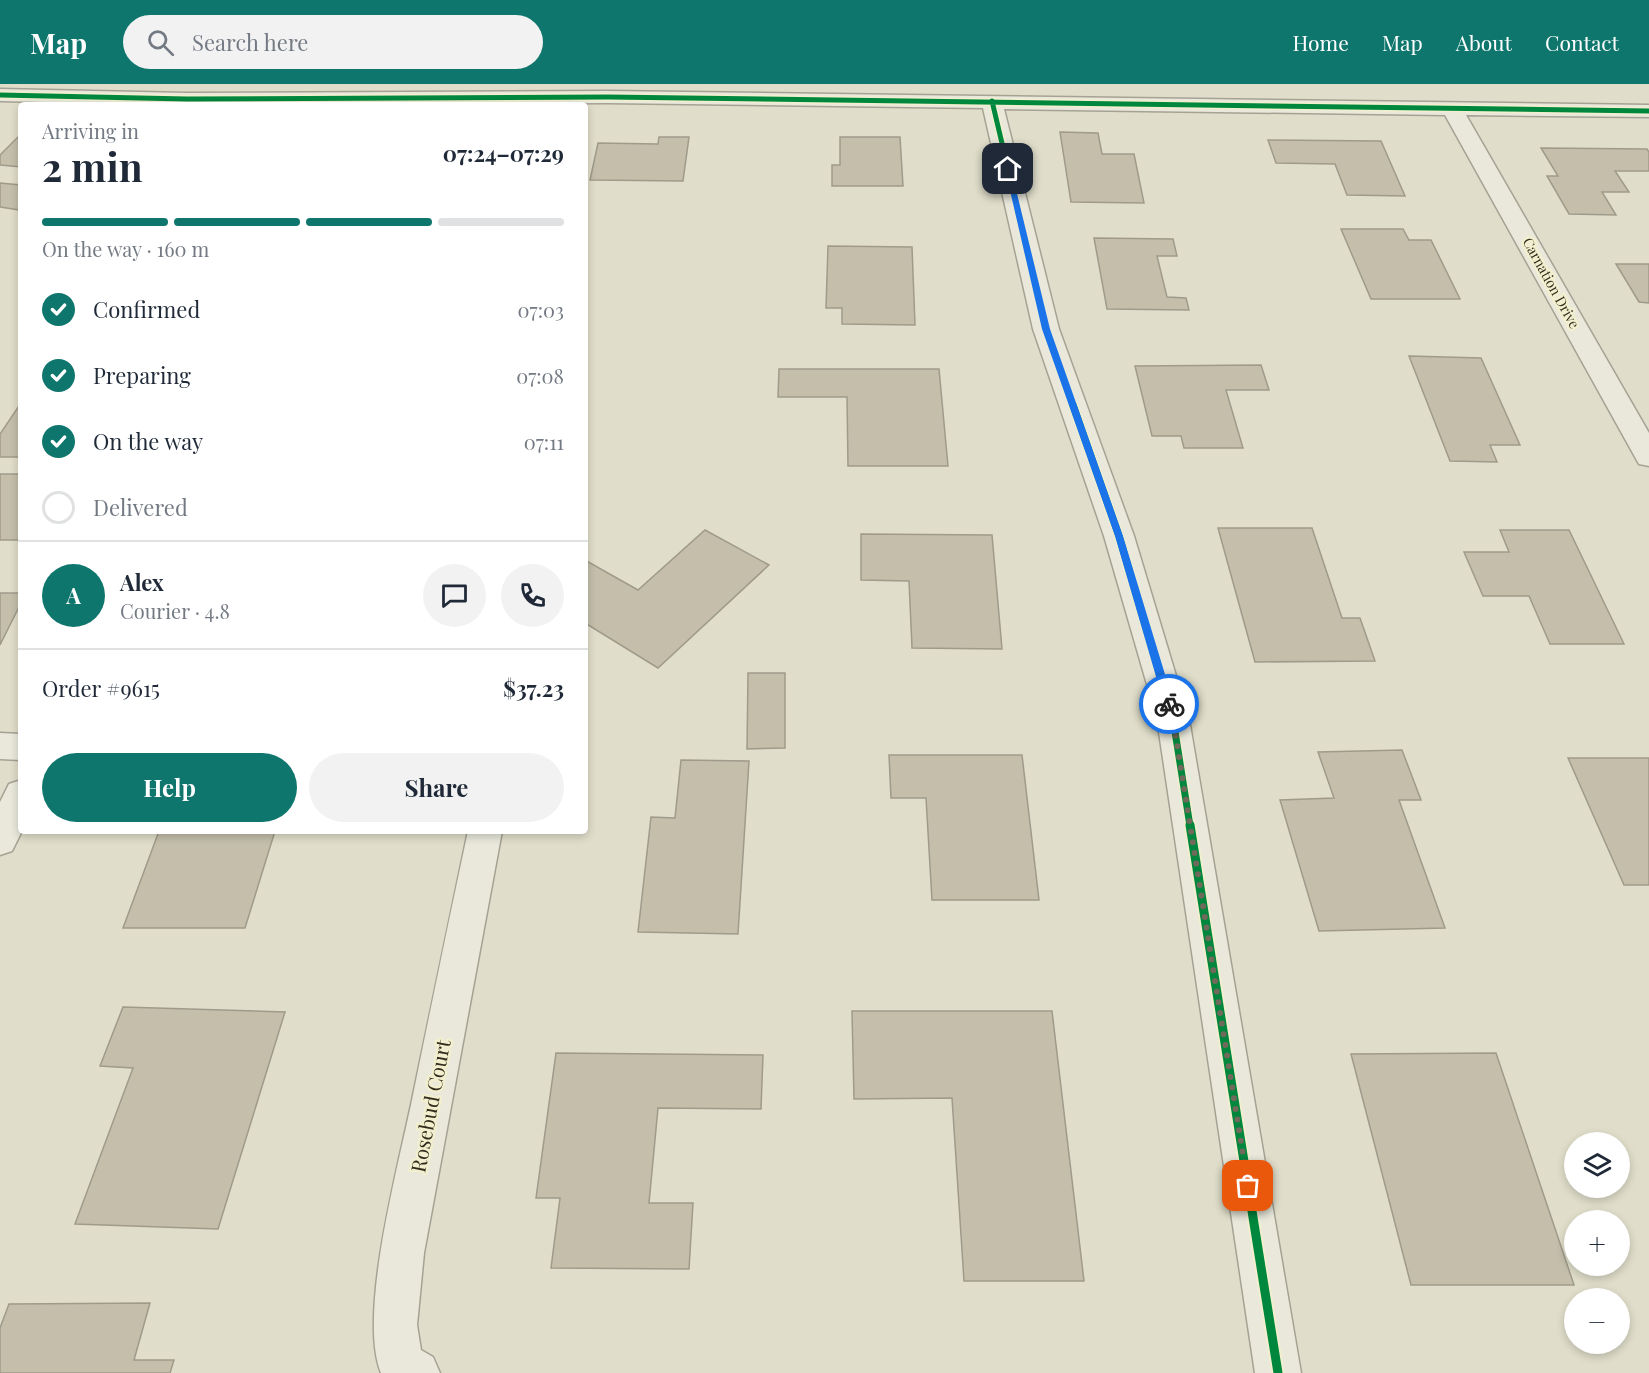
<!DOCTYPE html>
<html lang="en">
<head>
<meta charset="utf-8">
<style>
  :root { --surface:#fff; --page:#f2f2f3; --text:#1f2937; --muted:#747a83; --line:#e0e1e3; --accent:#0f766e }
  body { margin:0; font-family:"Playfair Display",serif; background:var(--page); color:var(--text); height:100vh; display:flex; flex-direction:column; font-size:22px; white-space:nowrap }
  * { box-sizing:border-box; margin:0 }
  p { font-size:20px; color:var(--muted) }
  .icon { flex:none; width:33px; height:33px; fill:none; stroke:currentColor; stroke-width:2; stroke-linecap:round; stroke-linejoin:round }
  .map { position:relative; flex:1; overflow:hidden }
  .panel { position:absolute; left:18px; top:18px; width:570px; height:732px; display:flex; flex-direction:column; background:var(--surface); border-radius:6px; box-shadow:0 3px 9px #0003 }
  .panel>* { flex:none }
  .buttons { position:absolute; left:1564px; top:1048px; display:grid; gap:12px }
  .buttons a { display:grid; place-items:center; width:66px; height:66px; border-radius:50%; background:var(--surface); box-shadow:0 3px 9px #0003; font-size:30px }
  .pin { position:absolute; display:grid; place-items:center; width:51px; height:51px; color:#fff; margin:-26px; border-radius:12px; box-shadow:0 3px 9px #0006 }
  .courier { position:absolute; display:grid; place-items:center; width:60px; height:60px; margin:-30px; border:4px solid #1a73e8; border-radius:50%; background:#fff; color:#222; box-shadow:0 2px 8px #0007 }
  .summary em { font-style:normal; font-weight:700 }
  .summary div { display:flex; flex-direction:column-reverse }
  .summary { display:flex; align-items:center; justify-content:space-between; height:102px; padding:0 24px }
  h1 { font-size:39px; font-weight:700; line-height:45px }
  .bar { display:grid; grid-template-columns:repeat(4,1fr); gap:9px 6px; align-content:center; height:72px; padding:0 24px }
  .bar i { height:8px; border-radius:4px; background:var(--line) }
  .bar .selected { background:var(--accent) }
  .bar p { grid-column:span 4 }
  .line { display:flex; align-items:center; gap:15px; padding:0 24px; border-top:2px solid var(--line) }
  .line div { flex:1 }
  .round { display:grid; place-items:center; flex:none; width:63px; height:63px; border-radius:32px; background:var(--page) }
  ol { padding:0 24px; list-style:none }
  li { display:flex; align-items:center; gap:18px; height:66px }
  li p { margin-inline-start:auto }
  li .icon { padding:6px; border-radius:50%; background:var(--accent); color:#fff; stroke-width:4 }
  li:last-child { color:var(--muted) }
  li i { width:33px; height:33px; border:3px solid var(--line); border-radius:50% }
  .button { display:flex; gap:12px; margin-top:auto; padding:12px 24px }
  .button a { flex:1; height:69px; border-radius:36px; background:var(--accent); color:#fff; font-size:24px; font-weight:700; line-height:69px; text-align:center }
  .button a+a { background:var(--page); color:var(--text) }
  header { display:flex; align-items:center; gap:36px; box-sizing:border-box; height:84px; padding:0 30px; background:var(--accent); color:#fff }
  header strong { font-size:28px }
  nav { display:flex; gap:33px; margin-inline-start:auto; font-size:21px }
  .search { width:420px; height:54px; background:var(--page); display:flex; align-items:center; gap:15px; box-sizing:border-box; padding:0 21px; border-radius:33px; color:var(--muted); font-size:22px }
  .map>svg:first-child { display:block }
  .building { fill:#c4beab; stroke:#a09a8a; stroke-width:1.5 }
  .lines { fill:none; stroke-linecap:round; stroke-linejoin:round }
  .street-casing { stroke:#a5a294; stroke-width:3 }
  .street { fill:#e9e8db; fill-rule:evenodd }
  .cycleway-far2-casing { stroke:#f2efcf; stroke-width:8 }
  .cycleway-far1-casing { stroke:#f2efcf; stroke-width:10 }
  .cycleway-casing { stroke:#f2efcf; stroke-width:13 }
  .cycleway-far2 { stroke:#00873e; stroke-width:5 }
  .cycleway-far1 { stroke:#00873e; stroke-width:7 }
  .cycleway { stroke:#00873e; stroke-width:9 }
  .route { fill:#1a73e8 }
  .done { stroke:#706a5a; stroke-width:6; stroke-dasharray:0 10.8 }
  .labels { text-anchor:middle; stroke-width:5; stroke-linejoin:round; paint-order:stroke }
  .far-street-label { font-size:14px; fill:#332c1d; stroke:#f2efcf }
  .near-street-label { font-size:20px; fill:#332c1d; stroke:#f2efcf }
</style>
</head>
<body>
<header>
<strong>Map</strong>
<div class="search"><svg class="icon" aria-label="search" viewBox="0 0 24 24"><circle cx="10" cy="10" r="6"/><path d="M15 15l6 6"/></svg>Search here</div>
<nav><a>Home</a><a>Map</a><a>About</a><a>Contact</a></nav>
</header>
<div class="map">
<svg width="1649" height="1289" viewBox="0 0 1649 1289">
  <rect width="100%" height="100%" fill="#e0deca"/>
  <path class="building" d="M 1060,48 L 1098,49 L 1102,70 L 1134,70 L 1144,119 L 1071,118 Z
    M 21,50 L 21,83 L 0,81 L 0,71 Z
    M 659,53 L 689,53 L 683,97 L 590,96 L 598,59 L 658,60 Z
    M 840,53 L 900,53 L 903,102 L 832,102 L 832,81 L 840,81 Z
    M 1268,56 L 1381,57 L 1405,112 L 1347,111 L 1335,80 L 1276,79 Z
    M 1541,64 L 1647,65 L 1649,68 L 1649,87 L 1615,87 L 1629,108 L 1602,108 L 1616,131 L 1569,130 L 1547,92 L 1558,92 Z
    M 0,99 L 21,101 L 21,124 L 19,126 L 0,123 Z
    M 1341,145 L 1403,145 L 1409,156 L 1431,156 L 1460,215 L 1371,215 Z
    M 1094,154 L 1173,155 L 1177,172 L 1157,172 L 1167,213 L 1186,214 L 1189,226 L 1107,225 Z
    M 828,162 L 912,163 L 915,241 L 842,240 L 842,224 L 826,224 Z
    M 1616,180 L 1649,180 L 1649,219 L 1639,218 Z
    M 1409,272 L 1481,274 L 1520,361 L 1490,361 L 1497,378 L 1450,377 Z
    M 1261,281 L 1269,306 L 1226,306 L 1243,364 L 1184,364 L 1181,352 L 1152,352 L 1135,282 Z
    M 779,285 L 939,285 L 948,382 L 848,382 L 847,313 L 778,313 Z
    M 21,319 L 21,373 L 0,373 L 0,350 Z
    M 0,390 L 21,390 L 21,456 L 0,456 Z
    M 1218,444 L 1312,444 L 1342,534 L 1360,534 L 1375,577 L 1255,578 Z
    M 705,446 L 769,481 L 658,584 L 585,539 L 585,476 L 638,506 Z
    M 1500,446 L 1569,446 L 1624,560 L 1550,560 L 1529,512 L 1483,512 L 1464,468 L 1509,468 Z
    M 861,450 L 992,451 L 1002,565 L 912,564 L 909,497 L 861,496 Z
    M 0,509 L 21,509 L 21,519 L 0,561 Z
    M 748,589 L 785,589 L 785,664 L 747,665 Z
    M 1402,666 L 1421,716 L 1399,716 L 1445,844 L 1319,847 L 1280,716 L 1334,714 L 1318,668 Z
    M 889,671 L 1022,671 L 1039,816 L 932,816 L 926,714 L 891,714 Z
    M 1568,674 L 1649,674 L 1649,801 L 1624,801 Z
    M 681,676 L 749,677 L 738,850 L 638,848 L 651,733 L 675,734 Z
    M 159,747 L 275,747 L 245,844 L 123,844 Z
    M 123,923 L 285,928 L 218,1145 L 75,1140 L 133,984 L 100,982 Z
    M 852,927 L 1052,927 L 1084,1197 L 964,1197 L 952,1014 L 854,1015 Z
    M 556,969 L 763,971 L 761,1025 L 658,1024 L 649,1119 L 693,1119 L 689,1185 L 551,1184 L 560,1114 L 536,1114 Z
    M 1496,969 L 1574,1201 L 1411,1201 L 1351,970 Z
    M 150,1219 L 134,1276 L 174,1276 L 170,1289 L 0,1289 L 0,1244 L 9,1220 Z"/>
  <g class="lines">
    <defs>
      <path id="street" d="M 0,5 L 187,9 L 608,7 L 1649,21 L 1649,33 L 1466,31 L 1649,349 L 1649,382 L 1639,380 L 1635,373 L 1445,31 L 1004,25 L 1059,245 L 1134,452 L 1189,635 L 1301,1289 L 1255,1289 L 1157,635 L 1104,452 L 1033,245 L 983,24 L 608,19 L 176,21 L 0,17 Z
        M 0,649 L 21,650 L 21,676 L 0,675 Z
        M 21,696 L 22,747 L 12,767 L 0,771 L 0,718 L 9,700 Z
        M 468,747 L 502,747 L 424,1169 L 417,1241 L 421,1266 L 433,1273 L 440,1289 L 381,1289 C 357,1230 400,1077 413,1011 C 431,923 449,835 468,747 Z"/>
    </defs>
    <use href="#street" class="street-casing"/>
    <use href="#street" class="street"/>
    <defs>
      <path id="cycleway-far2" d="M 0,11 L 187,15 L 608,13 L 1649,27
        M 992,17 L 1046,245 L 1073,323"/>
      <path id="cycleway-far1" d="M 1073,321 L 1119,452 L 1173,635 L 1190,742"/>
      <path id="cycleway" d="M 1190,741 L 1278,1289"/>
    </defs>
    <use href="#cycleway-far2" class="cycleway-far2-casing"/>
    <use href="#cycleway-far1" class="cycleway-far1-casing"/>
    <use href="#cycleway" class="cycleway-casing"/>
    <use href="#cycleway-far2" class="cycleway-far2"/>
    <use href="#cycleway-far1" class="cycleway-far1"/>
    <use href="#cycleway" class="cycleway"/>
  </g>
  <path class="route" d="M 1008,83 L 1011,85 L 1050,245 L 1123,452 L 1174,620 L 1169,624 L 1164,620 L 1115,452 L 1042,245 L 1005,85 Z"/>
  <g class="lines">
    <path class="done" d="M 1169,620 L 1173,635 L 1248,1102"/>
  </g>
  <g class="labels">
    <g class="far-street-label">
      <text transform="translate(1551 199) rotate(61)" y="5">Carnation Drive</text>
    </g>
    <g class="near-street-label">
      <text transform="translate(431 1022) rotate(-79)" y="7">Rosebud Court</text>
    </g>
  </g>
</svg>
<div class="buttons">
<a><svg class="icon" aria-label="layers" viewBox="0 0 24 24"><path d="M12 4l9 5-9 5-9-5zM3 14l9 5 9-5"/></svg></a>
<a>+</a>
<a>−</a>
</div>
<div class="pin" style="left:1248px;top:1102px;background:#ea580c"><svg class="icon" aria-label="bag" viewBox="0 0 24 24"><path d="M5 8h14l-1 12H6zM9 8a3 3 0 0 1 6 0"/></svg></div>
<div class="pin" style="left:1008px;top:85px;background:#1f2937"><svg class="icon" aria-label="home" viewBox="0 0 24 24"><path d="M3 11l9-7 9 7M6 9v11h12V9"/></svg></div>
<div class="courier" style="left:1169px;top:620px"><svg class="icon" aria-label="bike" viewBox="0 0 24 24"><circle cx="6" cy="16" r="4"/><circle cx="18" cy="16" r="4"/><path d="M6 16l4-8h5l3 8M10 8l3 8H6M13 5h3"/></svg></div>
<section class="panel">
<div class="summary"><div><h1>2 min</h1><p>Arriving in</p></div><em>07:24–07:29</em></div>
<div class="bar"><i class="selected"></i><i class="selected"></i><i class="selected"></i><i></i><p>On the way · 160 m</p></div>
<ol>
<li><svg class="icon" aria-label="check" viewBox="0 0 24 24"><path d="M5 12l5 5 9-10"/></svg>Confirmed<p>07:03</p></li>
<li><svg class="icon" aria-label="check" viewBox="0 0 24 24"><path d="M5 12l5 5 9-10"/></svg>Preparing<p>07:08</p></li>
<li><svg class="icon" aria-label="check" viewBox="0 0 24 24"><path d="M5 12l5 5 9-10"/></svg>On the way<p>07:11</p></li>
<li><i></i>Delivered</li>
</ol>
<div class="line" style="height:108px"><b class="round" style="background:var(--accent);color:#fff">A</b><div><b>Alex</b><p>Courier · 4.8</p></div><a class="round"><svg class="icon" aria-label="chat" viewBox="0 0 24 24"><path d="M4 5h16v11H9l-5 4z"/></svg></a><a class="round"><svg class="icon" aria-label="phone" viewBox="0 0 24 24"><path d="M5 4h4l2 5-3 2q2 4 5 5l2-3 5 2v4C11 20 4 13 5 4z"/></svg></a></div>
<div class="line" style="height:78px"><div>Order #9615</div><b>$37.23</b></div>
<div class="button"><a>Help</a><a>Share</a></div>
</section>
</div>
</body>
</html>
